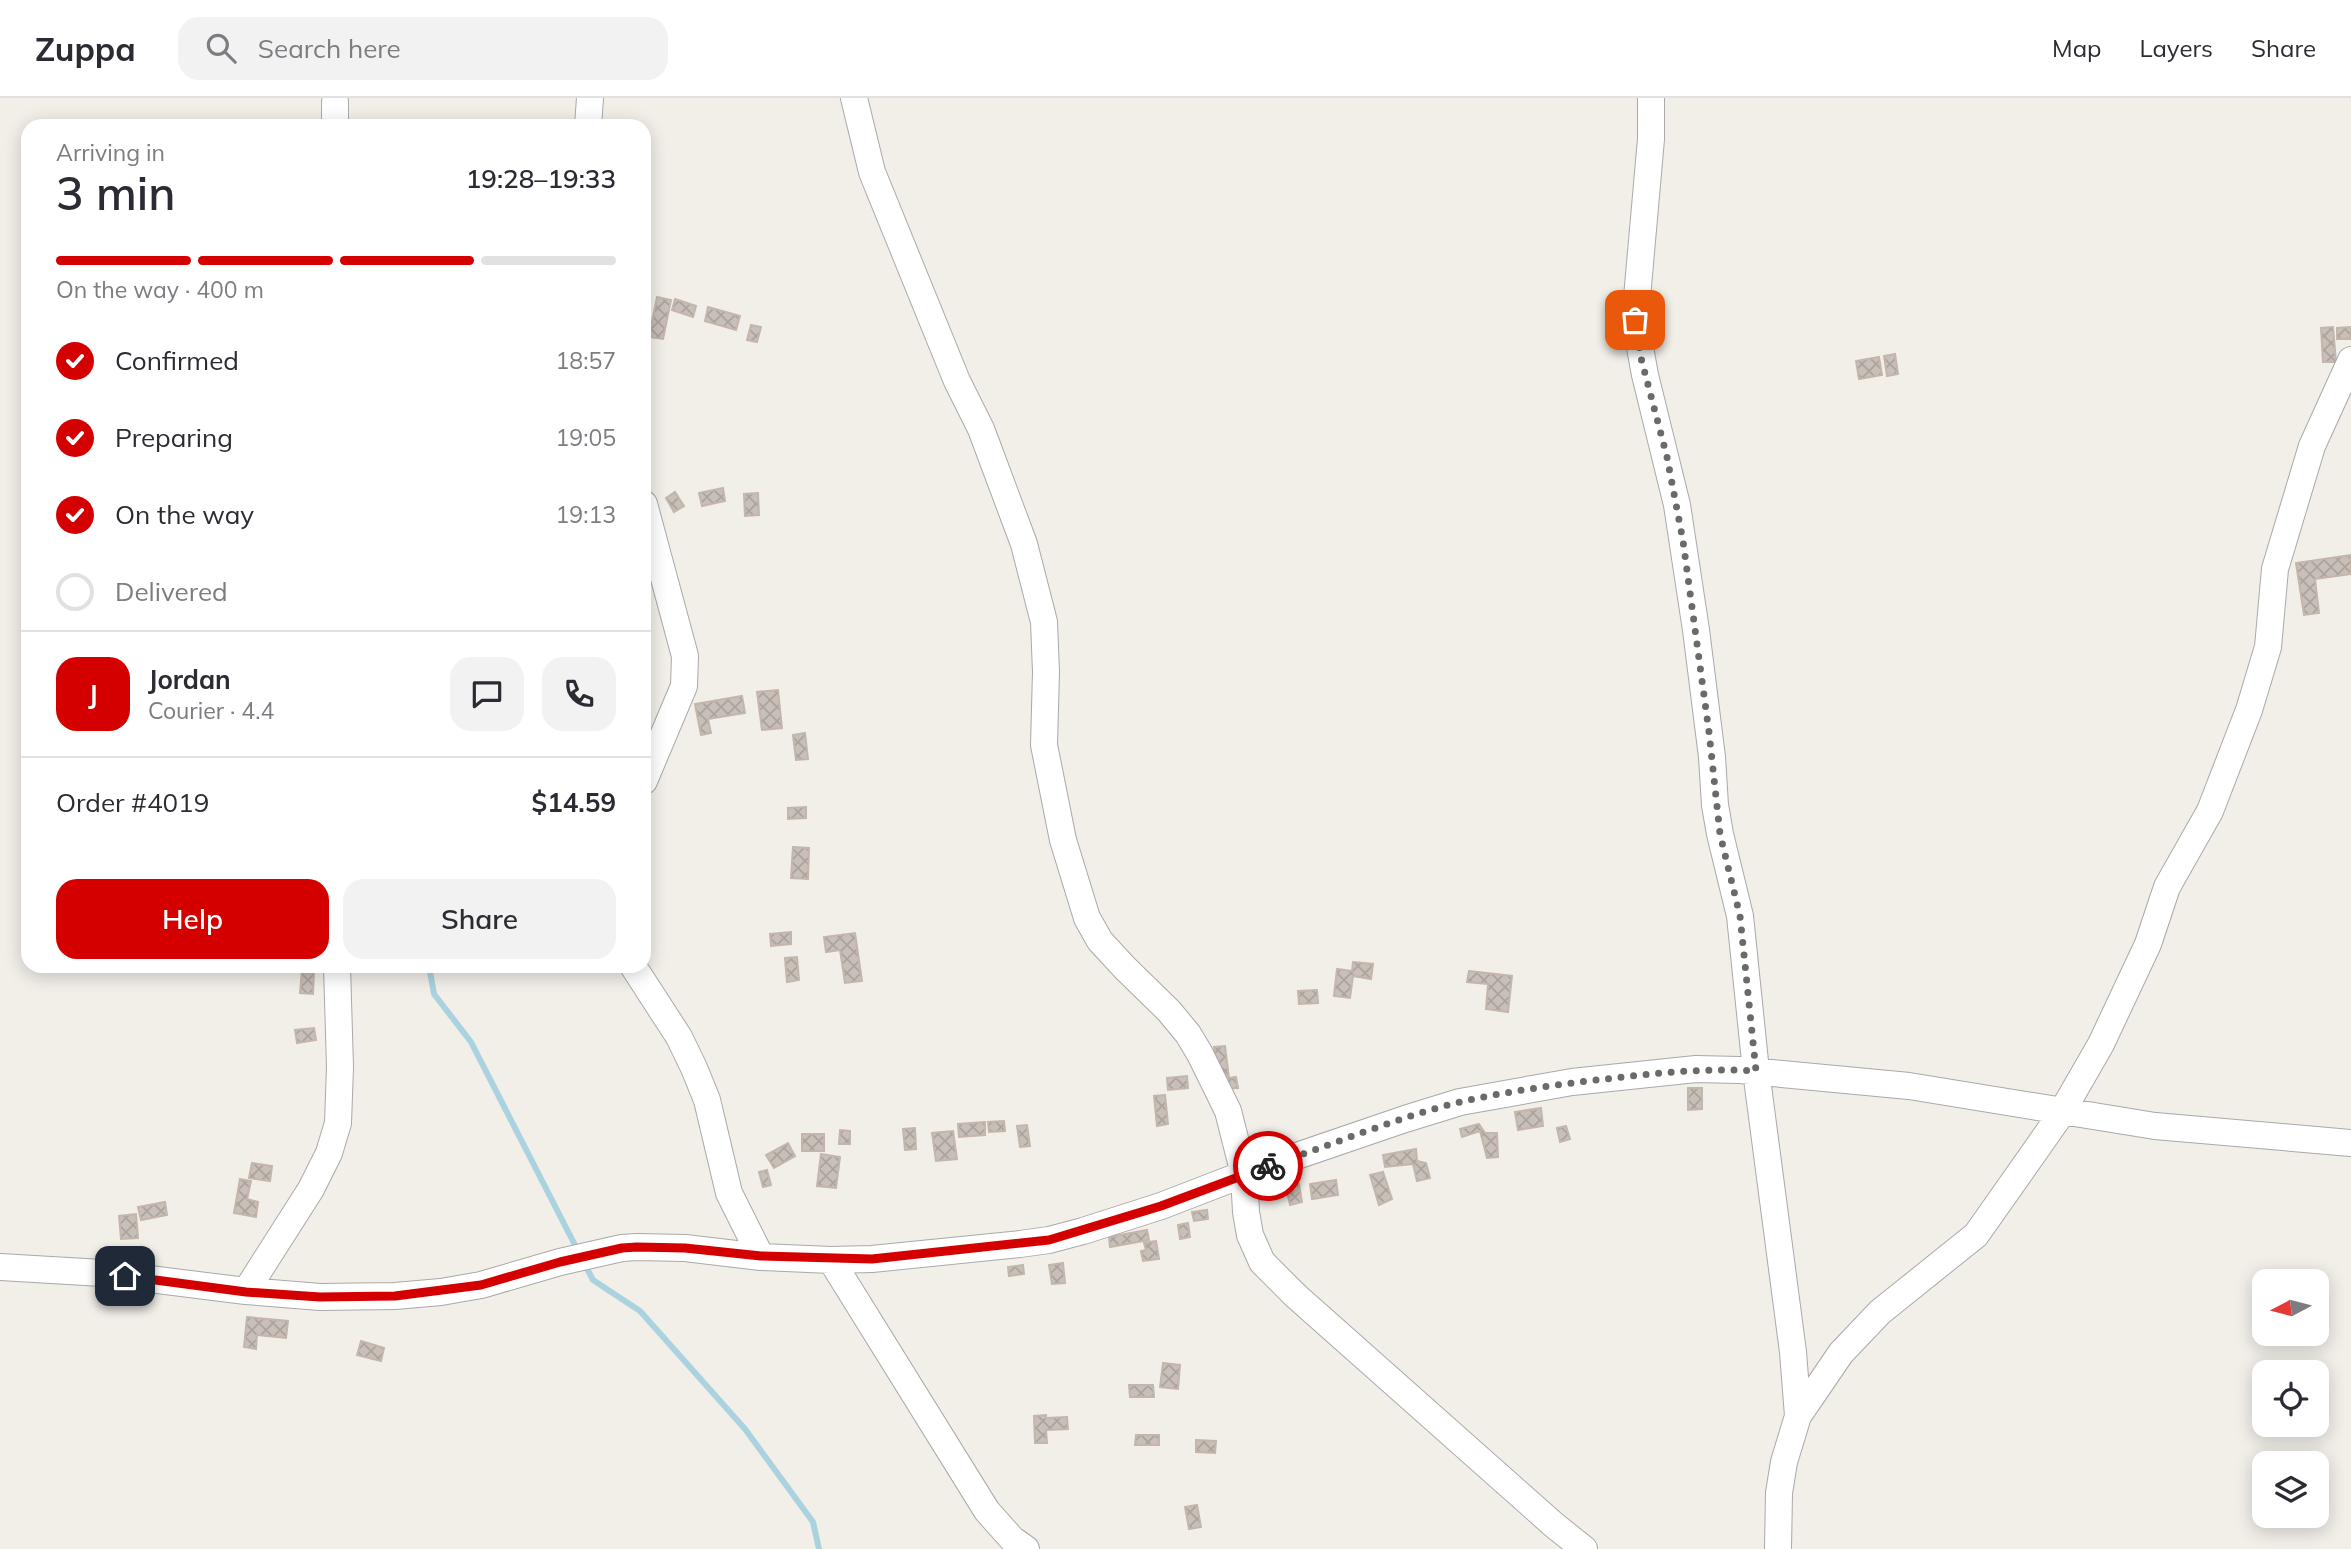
<!DOCTYPE html>
<html lang="en">
<head>
<meta charset="utf-8">
<style>
  :root { --surface:#fff; --page:#f2f2f3; --text:#2b2b33; --muted:#7c7c81; --line:#e1e1e2; --accent:#d40000 }
  body { margin:0; font-family:Mulish,sans-serif; background:var(--page); color:var(--text); height:100vh; display:flex; flex-direction:column; font-size:26px; white-space:nowrap }
  * { box-sizing:border-box; margin:0 }
  p { font-size:23px; color:var(--muted) }
  .icon { flex:none; width:38px; height:38px; fill:none; stroke:currentColor; stroke-width:2; stroke-linecap:round; stroke-linejoin:round }
  .map { position:relative; flex:1; overflow:hidden }
  .side { position:absolute; left:21px; top:21px; width:630px; height:854px; display:flex; flex-direction:column; background:var(--surface); border-radius:21px; box-shadow:0 4px 18px #0003 }
  .side>* { flex:none }
  .needle { width:46px; rotate:263deg }
  .tools { position:absolute; left:2252px; top:1171px; display:grid; gap:14px }
  .tools a { display:grid; place-items:center; width:77px; height:77px; border-radius:14px; background:var(--surface); box-shadow:0 4px 18px #0003; font-size:35px }
  .pin { position:absolute; display:grid; place-items:center; width:60px; height:60px; color:#fff; margin:-30px; border-radius:14px; box-shadow:0 4px 10px #0006 }
  .courier { position:absolute; display:grid; place-items:center; width:70px; height:70px; margin:-35px; border:5px solid #d40000; border-radius:50%; background:#fff; color:#222; box-shadow:0 2px 9px #0007 }
  .summary em { font-style:normal; font-weight:600 }
  .summary div { display:flex; flex-direction:column-reverse }
  .summary { display:flex; align-items:center; justify-content:space-between; height:119px; padding:0 35px }
  h1 { font-size:46px; font-weight:600; line-height:52px }
  .bar { display:grid; grid-template-columns:repeat(4,1fr); gap:10px 7px; align-content:center; height:84px; padding:0 35px }
  .bar i { height:9px; border-radius:5px; background:var(--line) }
  .bar .selected { background:var(--accent) }
  .bar p { grid-column:span 4 }
  .line { display:flex; align-items:center; gap:18px; padding:0 35px; border-top:2px solid var(--line) }
  .line div { flex:1 }
  .round { display:grid; place-items:center; flex:none; width:74px; height:74px; border-radius:21px; background:var(--page) }
  ol { padding:0 35px; list-style:none }
  li { display:flex; align-items:center; gap:21px; height:77px }
  li p { margin-inline-start:auto }
  li .icon { padding:7px; border-radius:50%; background:var(--accent); color:#fff; stroke-width:4 }
  li:last-child { color:var(--muted) }
  li i { width:38px; height:38px; border:4px solid var(--line); border-radius:50% }
  .action { display:flex; gap:14px; margin-top:auto; padding:14px 35px }
  .action a { flex:1; height:80px; border-radius:21px; background:var(--accent); color:#fff; font-size:28px; font-weight:600; line-height:80px; text-align:center }
  .action a+a { background:var(--page); color:var(--text) }
  header { display:flex; align-items:center; gap:42px; box-sizing:border-box; height:98px; padding:0 35px; background:var(--surface); border-bottom:2px solid var(--line) }
  header strong { font-size:33px }
  nav { display:flex; gap:38px; margin-inline-start:auto; font-size:24px }
  .search { width:490px; height:63px; background:var(--page); display:flex; align-items:center; gap:18px; box-sizing:border-box; padding:0 24px; border-radius:21px; color:var(--muted); font-size:26px }
  .map>svg:first-child { display:block }
  .lines { fill:none; stroke-linecap:round; stroke-linejoin:round }
  .stream { stroke:#aad3df; stroke-width:6 }
  .building { fill:url(#building-cross-hatch); stroke:#c4b6ab; stroke-width:2 }
  .minor-casing { stroke:#a9a9a9; stroke-width:28 }
  .minor { stroke:#fff; stroke-width:26 }
  .done { stroke:#6b6a68; stroke-width:7; stroke-dasharray:0 12.6 }
  .route { stroke:#d40000; stroke-width:9 }
</style>
</head>
<body>
<header>
<strong>Zuppa</strong>
<div class="search"><svg class="icon" aria-label="search" viewBox="0 0 24 24"><circle cx="10" cy="10" r="6"/><path d="M15 15l6 6"/></svg>Search here</div>
<nav><a>Map</a><a>Layers</a><a>Share</a></nav>
</header>
<div class="map">
<svg width="2351" height="1451" viewBox="0 0 2351 1451">
  <defs>
    <pattern id="building-cross-hatch" width="8" height="8" patternUnits="userSpaceOnUse" patternTransform="scale(1.75)"><rect width="8" height="8" fill="#c7bfb8"/><path d="M0 0l8 8M0 8l8-8" fill="none" stroke="#aba49e"/></pattern>
  </defs>
  <rect width="100%" height="100%" fill="#f2efe9"/>
  <g class="lines">
    <path class="stream" d="M 429,868 L 434,896 L 471,944 L 578,1153
      M 584,1165 L 593,1182 L 640,1213 L 745,1331 L 813,1424 L 819,1451"/>
  </g>
  <path class="building" d="M 657,199 L 671,202 L 663,241 L 649,239 Z
    M 675,201 L 696,208 L 693,219 L 672,212 Z
    M 708,209 L 740,218 L 736,232 L 705,223 Z
    M 751,227 L 761,229 L 757,244 L 747,242 Z
    M 2333,229 L 2336,264 L 2323,264 L 2321,230 Z
    M 2351,229 L 2351,241 L 2337,241 L 2337,230 Z
    M 1895,256 L 1898,276 L 1887,278 L 1884,258 Z
    M 1879,259 L 1882,277 L 1859,281 L 1856,263 Z
    M 723,390 L 725,403 L 702,408 L 699,395 Z
    M 675,394 L 684,408 L 674,414 L 666,400 Z
    M 758,395 L 759,417 L 745,418 L 744,396 Z
    M 2351,457 L 2351,476 L 2315,481 L 2319,515 L 2304,517 L 2296,465 Z
    M 778,592 L 782,630 L 762,632 L 757,594 Z
    M 742,598 L 745,615 L 708,621 L 711,635 L 701,637 L 695,606 Z
    M 805,635 L 808,661 L 796,662 L 793,637 Z
    M 806,709 L 806,720 L 788,721 L 788,710 Z
    M 793,749 L 809,750 L 808,781 L 791,780 Z
    M 791,834 L 791,846 L 771,848 L 770,836 Z
    M 855,835 L 862,883 L 845,885 L 840,852 L 826,854 L 824,839 Z
    M 797,859 L 799,882 L 787,884 L 785,860 Z
    M 1353,864 L 1373,866 L 1371,881 L 1353,878 L 1350,900 L 1334,898 L 1337,871 L 1352,873 Z
    M 302,872 L 314,873 L 313,896 L 300,895 Z
    M 1469,873 L 1512,878 L 1508,914 L 1486,911 L 1488,886 L 1467,884 Z
    M 1317,892 L 1318,905 L 1299,906 L 1298,893 Z
    M 314,930 L 316,942 L 297,945 L 295,932 Z
    M 1225,948 L 1229,980 L 1236,979 L 1238,990 L 1219,991 L 1214,949 Z
    M 1187,978 L 1188,990 L 1168,992 L 1167,980 Z
    M 1688,990 L 1702,990 L 1702,1011 L 1688,1012 Z
    M 1165,997 L 1168,1026 L 1157,1028 L 1154,998 Z
    M 1541,1010 L 1543,1028 L 1518,1032 L 1515,1014 Z
    M 1004,1023 L 1005,1033 L 989,1034 L 988,1024 Z
    M 985,1024 L 985,1037 L 959,1039 L 958,1026 Z
    M 1479,1026 L 1485,1035 L 1497,1035 L 1498,1059 L 1487,1060 L 1480,1033 L 1462,1039 L 1460,1031 Z
    M 1027,1027 L 1030,1048 L 1020,1049 L 1017,1028 Z
    M 1566,1028 L 1570,1041 L 1560,1044 L 1557,1030 Z
    M 915,1030 L 916,1051 L 905,1052 L 903,1031 Z
    M 840,1032 L 850,1033 L 850,1046 L 839,1046 Z
    M 953,1033 L 957,1061 L 936,1063 L 932,1035 Z
    M 802,1036 L 824,1036 L 824,1053 L 802,1053 Z
    M 788,1045 L 795,1058 L 774,1070 L 766,1057 Z
    M 1416,1051 L 1417,1063 L 1426,1065 L 1430,1080 L 1417,1083 L 1413,1066 L 1385,1069 L 1383,1057 Z
    M 821,1056 L 840,1059 L 836,1090 L 817,1088 Z
    M 252,1065 L 272,1068 L 270,1083 L 249,1080 Z
    M 767,1072 L 771,1087 L 763,1089 L 759,1074 Z
    M 1383,1074 L 1392,1101 L 1379,1107 L 1370,1077 Z
    M 240,1081 L 251,1083 L 247,1101 L 258,1104 L 256,1119 L 234,1115 Z
    M 1336,1082 L 1338,1097 L 1312,1101 L 1310,1086 Z
    M 1299,1086 L 1302,1104 L 1290,1107 L 1286,1089 Z
    M 165,1104 L 167,1117 L 141,1122 L 138,1109 Z
    M 1207,1112 L 1208,1121 L 1194,1123 L 1192,1114 Z
    M 136,1116 L 138,1140 L 121,1141 L 119,1118 Z
    M 1188,1125 L 1190,1139 L 1180,1141 L 1178,1127 Z
    M 1147,1132 L 1149,1142 L 1110,1149 L 1109,1139 Z
    M 1156,1143 L 1159,1161 L 1143,1163 L 1141,1153 L 1146,1152 L 1144,1145 Z
    M 1063,1165 L 1065,1185 L 1052,1186 L 1049,1167 Z
    M 1023,1167 L 1024,1176 L 1009,1178 L 1008,1169 Z
    M 247,1219 L 288,1223 L 286,1240 L 257,1237 L 256,1251 L 244,1249 Z
    M 361,1243 L 384,1250 L 381,1263 L 357,1257 Z
    M 1163,1265 L 1180,1267 L 1178,1291 L 1160,1289 Z
    M 1129,1287 L 1153,1287 L 1154,1299 L 1130,1299 Z
    M 1046,1317 L 1046,1320 L 1067,1319 L 1068,1331 L 1046,1332 L 1047,1345 L 1035,1345 L 1034,1318 Z
    M 1136,1337 L 1159,1337 L 1159,1347 L 1135,1347 Z
    M 1196,1342 L 1216,1343 L 1215,1355 L 1196,1354 Z
    M 1197,1407 L 1201,1429 L 1189,1431 L 1185,1409 Z"/>
  <g class="lines">
    <defs>
      <path id="minor" d="M 854,0 L 872,74 L 957,283 L 981,331 L 1024,446 L 1044,524 L 1046,574 L 1044,647 L 1063,742 L 1087,820 L 1100,843 L 1125,870 L 1169,913 L 1188,936 L 1200,956 L 1228,1013 L 1244,1076 L 1246,1114 L 1250,1137 L 1262,1164 L 1296,1198 L 1554,1427 L 1584,1451
        M 1651,0 L 1651,41 L 1635,222 L 1645,277 L 1677,407 L 1696,532 L 1712,659 L 1715,707 L 1720,736 L 1740,818 L 1756,973 L 1793,1254 L 1798,1318 L 1784,1364 L 1779,1395 L 1778,1451
        M 335,4 L 335,28
        M 588,28 L 590,0
        M 644,406 L 685,558 L 684,588 L 644,683
        M 633,868 L 679,939 L 694,970 L 707,1002 L 729,1095 L 761,1159
        M 831,1162 L 987,1413 L 1012,1441 L 1026,1451
        M 0,1169 L 102,1175 L 246,1193 L 320,1199 L 395,1198 L 441,1194 L 481,1187 L 560,1164 L 622,1150 L 637,1149 L 685,1150 L 761,1159 L 831,1162 L 872,1161 L 1020,1146 L 1049,1142 L 1083,1133 L 1161,1108 L 1244,1076 L 1405,1021 L 1460,1004 L 1572,984 L 1696,971 L 1740,972 L 1909,988 L 2155,1028 L 2351,1045
        M 246,1193 L 311,1091 L 329,1055 L 338,1025 L 340,969 L 337,868
        M 1798,1318 L 1841,1255 L 1880,1214 L 1976,1137 L 2059,1019 L 2101,946 L 2148,846 L 2167,789 L 2210,713 L 2249,612 L 2268,549 L 2275,471 L 2312,348 L 2351,262"/>
    </defs>
    <use href="#minor" class="minor-casing"/>
    <use href="#minor" class="minor"/>
  </g>
  <g class="lines">
    <path class="done" d="M 1268,1068 C 1332,1047 1395,1020 1460,1004 C 1513,992 1569,985 1623,979 C 1668,974 1711,970 1756,973 L 1740,818 L 1720,736 L 1709,634 L 1683,443 L 1667,359 L 1641,260 L 1635,222"/>
    <path class="route" d="M 125,1178 L 246,1194 L 320,1199 L 395,1198 L 481,1187 L 560,1164 L 622,1150 L 637,1149 L 685,1150 L 761,1158 L 872,1161 L 1049,1142 L 1161,1108 L 1268,1068"/>
  </g>
</svg>
<div class="tools">
<a><svg class="needle" viewBox="-14 -14 28 28"><path d="M0-13l5 13h-10z" fill="#e53935"/><path d="M0 13l5-13h-10z" fill="#7c7c81"/></svg></a>
<a><svg class="icon" aria-label="locate" viewBox="0 0 24 24"><circle cx="12" cy="12" r="6"/><path d="M12 2v4M12 18v4M2 12h4M18 12h4"/></svg></a>
<a><svg class="icon" aria-label="layers" viewBox="0 0 24 24"><path d="M12 4l9 5-9 5-9-5zM3 14l9 5 9-5"/></svg></a>
</div>
<div class="pin" style="left:1635px;top:222px;background:#ea580c"><svg class="icon" aria-label="bag" viewBox="0 0 24 24"><path d="M5 8h14l-1 12H6zM9 8a3 3 0 0 1 6 0"/></svg></div>
<div class="pin" style="left:125px;top:1178px;background:#1f2937"><svg class="icon" aria-label="home" viewBox="0 0 24 24"><path d="M3 11l9-7 9 7M6 9v11h12V9"/></svg></div>
<div class="courier" style="left:1268px;top:1068px"><svg class="icon" aria-label="bike" viewBox="0 0 24 24"><circle cx="6" cy="16" r="4"/><circle cx="18" cy="16" r="4"/><path d="M6 16l4-8h5l3 8M10 8l3 8H6M13 5h3"/></svg></div>
<section class="side">
<div class="summary"><div><h1>3 min</h1><p>Arriving in</p></div><em>19:28–19:33</em></div>
<div class="bar"><i class="selected"></i><i class="selected"></i><i class="selected"></i><i></i><p>On the way · 400 m</p></div>
<ol>
<li><svg class="icon" aria-label="check" viewBox="0 0 24 24"><path d="M5 12l5 5 9-10"/></svg>Confirmed<p>18:57</p></li>
<li><svg class="icon" aria-label="check" viewBox="0 0 24 24"><path d="M5 12l5 5 9-10"/></svg>Preparing<p>19:05</p></li>
<li><svg class="icon" aria-label="check" viewBox="0 0 24 24"><path d="M5 12l5 5 9-10"/></svg>On the way<p>19:13</p></li>
<li><i></i>Delivered</li>
</ol>
<div class="line" style="height:126px"><b class="round" style="background:var(--accent);color:#fff">J</b><div><b>Jordan</b><p>Courier · 4.4</p></div><a class="round"><svg class="icon" aria-label="chat" viewBox="0 0 24 24"><path d="M4 5h16v11H9l-5 4z"/></svg></a><a class="round"><svg class="icon" aria-label="phone" viewBox="0 0 24 24"><path d="M5 4h4l2 5-3 2q2 4 5 5l2-3 5 2v4C11 20 4 13 5 4z"/></svg></a></div>
<div class="line" style="height:91px"><div>Order #4019</div><b>$14.59</b></div>
<div class="action"><a>Help</a><a>Share</a></div>
</section>
</div>
</body>
</html>
